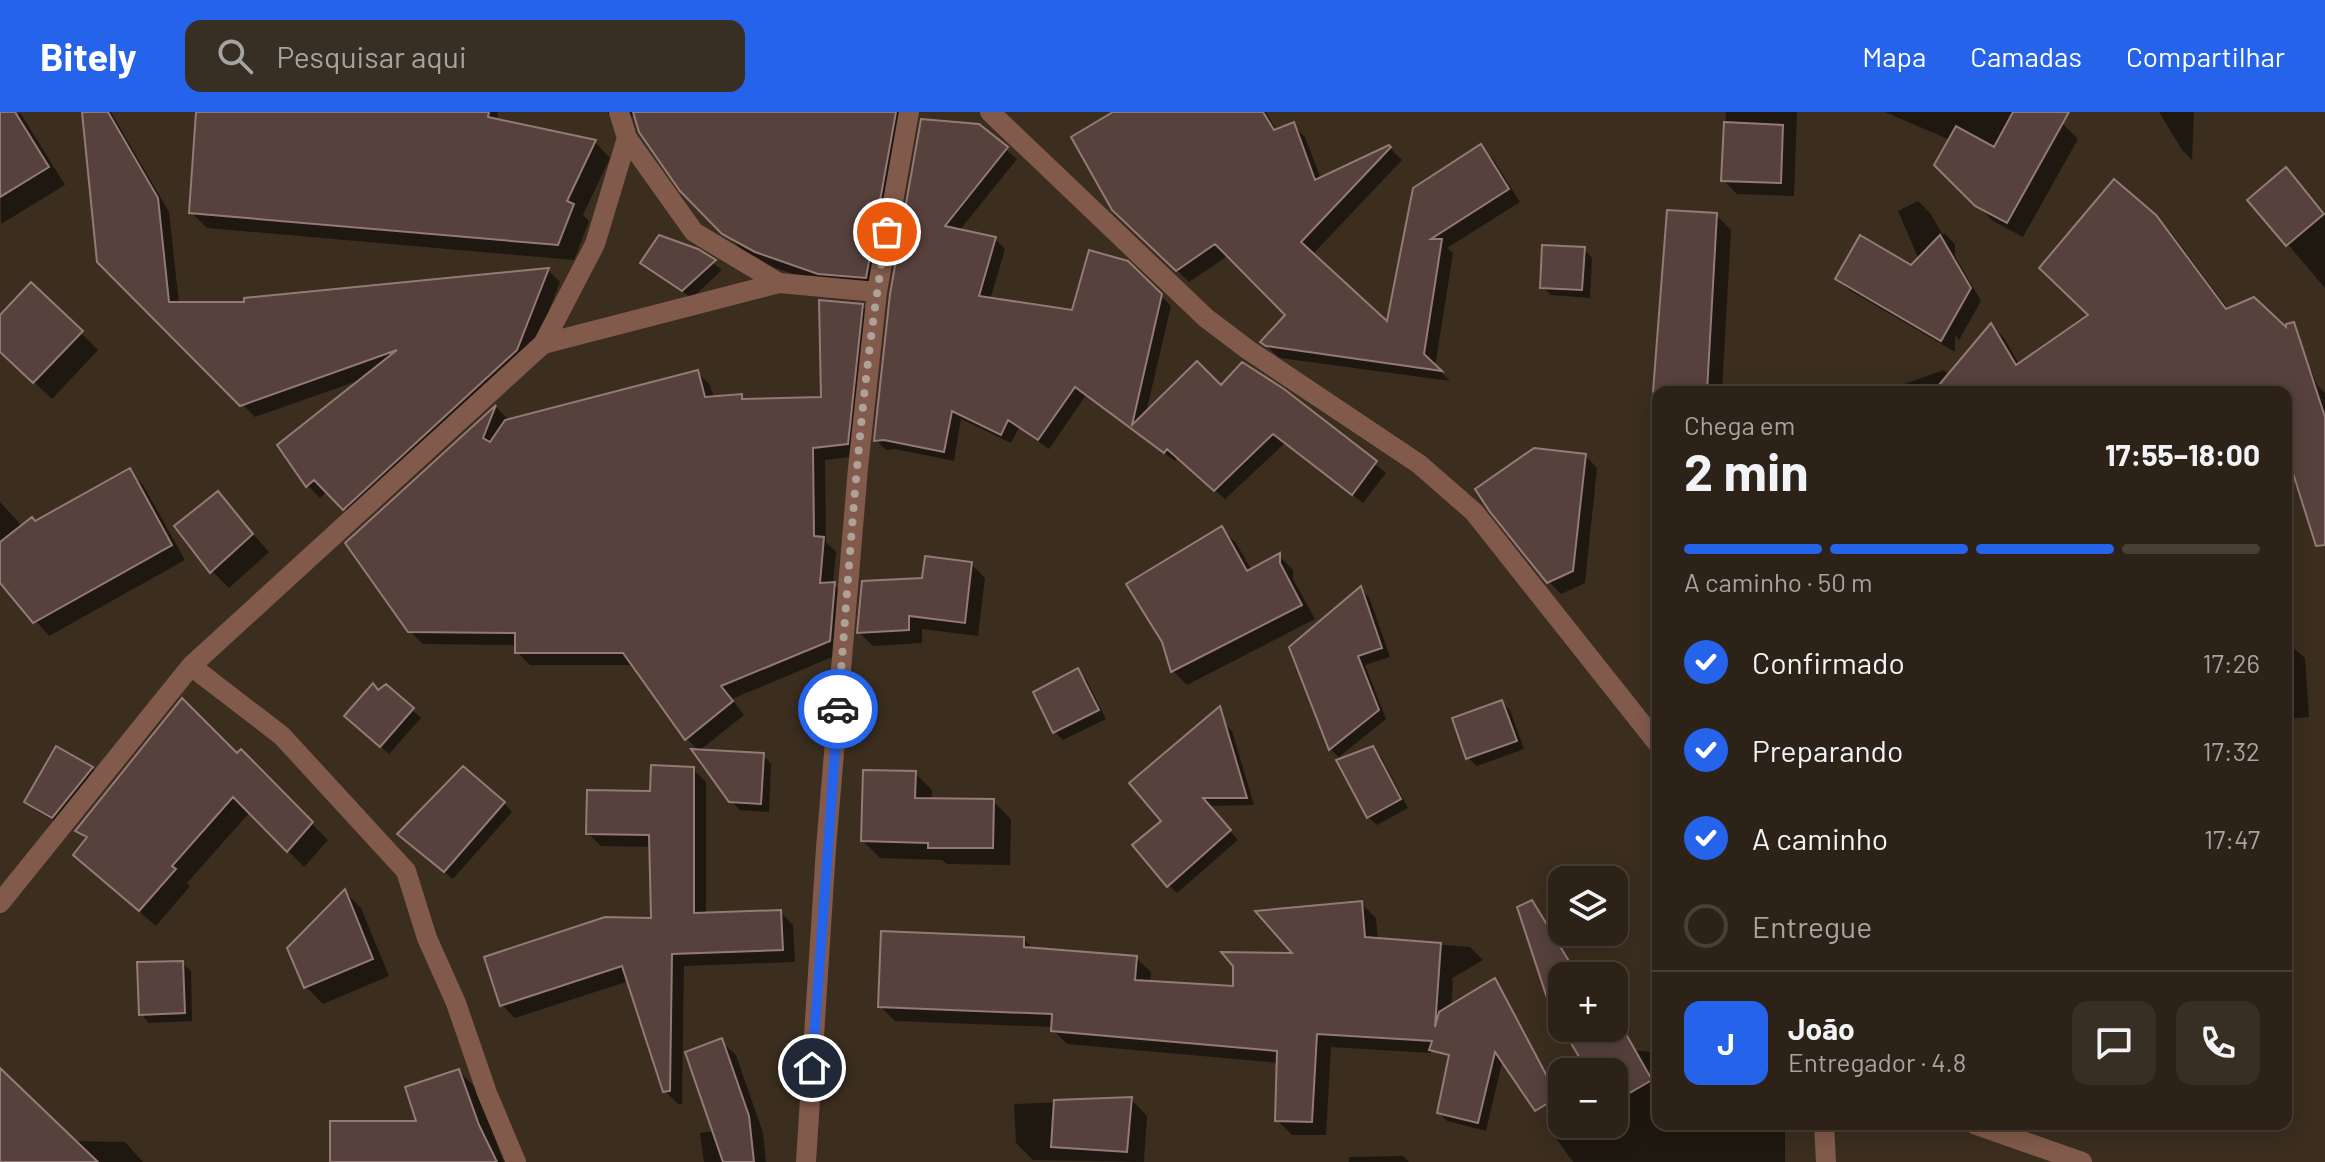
<!DOCTYPE html>
<html lang="pt">
<head>
<meta charset="utf-8">
<style>
  :root { --surface:#2c2217; --page:#382f24; --text:#f1f3f6; --muted:#a6a4a1; --line:#483f36; --accent:#2563eb }
  body { margin:0; font-family:Barlow,sans-serif; background:var(--page); color:var(--text); height:100vh; display:flex; flex-direction:column; font-size:30px; white-space:nowrap }
  * { box-sizing:border-box; margin:0 }
  p { font-size:26px; color:var(--muted) }
  .icon { flex:none; width:44px; height:44px; fill:none; stroke:currentColor; stroke-width:2; stroke-linecap:round; stroke-linejoin:round }
  .map { position:relative; flex:1; overflow:hidden }
  .panel { position:absolute; left:1652px; top:274px; width:640px; height:744px; display:flex; flex-direction:column; background:var(--surface); border-radius:16px; box-shadow:0 4px 20px #0003,0 0 0 2px var(--line) }
  .panel>* { flex:none }
  .fabs { position:absolute; left:1548px; top:754px; display:grid; gap:16px }
  .fabs a { display:grid; place-items:center; width:80px; height:80px; border-radius:16px; background:var(--surface); box-shadow:0 4px 20px #0003,0 0 0 2px var(--line); font-size:40px }
  .pin { position:absolute; display:grid; place-items:center; width:68px; height:68px; color:#fff; margin:-34px; border:4px solid #fff; border-radius:50%; box-shadow:0 2px 8px #0007 }
  .courier { position:absolute; display:grid; place-items:center; width:80px; height:80px; margin:-40px; border:6px solid #2563eb; border-radius:50%; background:#fff; color:#222; box-shadow:0 2px 10px #0007 }
  .head em { font-style:normal; font-weight:700 }
  .head div { display:flex; flex-direction:column-reverse }
  .head { display:flex; align-items:center; justify-content:space-between; height:136px; padding:0 32px }
  h1 { font-size:52px; font-weight:700; line-height:60px }
  .bar { display:grid; grid-template-columns:repeat(4,1fr); gap:12px 8px; align-content:center; height:96px; padding:0 32px }
  .bar i { height:10px; border-radius:6px; background:var(--line) }
  .bar .current { background:var(--accent) }
  .bar p { grid-column:span 4 }
  .line { display:flex; align-items:center; gap:20px; padding:0 32px; border-top:2px solid var(--line) }
  .line div { flex:1 }
  .round { display:grid; place-items:center; flex:none; width:84px; height:84px; border-radius:16px; background:var(--page) }
  ol { padding:0 32px; list-style:none }
  li { display:flex; align-items:center; gap:24px; height:88px }
  li p { margin-inline-start:auto }
  li .icon { padding:8px; border-radius:50%; background:var(--accent); color:#fff; stroke-width:4 }
  li:last-child { color:var(--muted) }
  li i { width:44px; height:44px; border:4px solid var(--line); border-radius:50% }
  header { display:flex; align-items:center; gap:48px; box-sizing:border-box; height:112px; padding:0 40px; background:var(--accent); color:#fff }
  header strong { font-size:38px }
  nav { display:flex; gap:44px; margin-inline-start:auto; font-size:28px }
  .search { width:560px; height:72px; background:var(--page); display:flex; align-items:center; gap:20px; box-sizing:border-box; padding:0 28px; border-radius:16px; color:var(--muted); font-size:30px }
  .map>svg:first-child { display:block }
  .shadow { fill:#0007 }
  .building { fill:#57413d; stroke:#937a76; stroke-width:2 }
  .lines { fill:none; stroke-linecap:round; stroke-linejoin:round }
  .minor { stroke:#825a4b; stroke-width:20 }
  .done { stroke:#ada297; stroke-width:8; stroke-dasharray:0 14.4 }
  .route { stroke:#2563eb; stroke-width:10 }
</style>
</head>
<body>
<header>
<strong>Bitely</strong>
<div class="search"><svg class="icon" aria-label="search" viewBox="0 0 24 24"><circle cx="10" cy="10" r="6"/><path d="M15 15l6 6"/></svg>Pesquisar aqui</div>
<nav><a>Mapa</a><a>Camadas</a><a>Compartilhar</a></nav>
</header>
<div class="map">
<svg width="2325" height="1050" viewBox="0 0 2325 1050">
  <rect width="100%" height="100%" fill="#3b2e1f"/>
  <path class="shadow" d="M 0,0 L 21,2 L 65,73 L 1,112 Z
    M 84,0 L 111,0 L 169,100 L 179,192 L 246,192 L 548,158 L 560,170 L 529,250 L 356,408 L 328,379 L 320,386 L 308,374 L 279,333 L 363,267 L 255,305 L 99,149 Z
    M 198,0 L 498,0 L 497,9 L 595,30 L 610,46 L 583,103 L 589,109 L 574,148 L 207,116 L 191,100 Z
    M 607,0 L 912,0 L 882,181 L 836,177 L 773,155 L 741,137 L 682,77 L 635,3 L 624,8 L 622,15 Z
    M 1117,0 L 1266,0 L 1277,19 L 1293,13 L 1305,25 L 1321,67 L 1389,35 L 1402,48 L 1312,143 L 1389,213 L 1415,77 L 1481,35 L 1493,47 L 1520,90 L 1447,136 L 1453,141 L 1435,255 L 1450,269 L 1280,246 L 1275,242 L 1263,230 L 1287,203 L 1229,143 L 1189,170 L 1114,97 Z
    M 1726,0 L 1797,0 L 1794,84 L 1737,82 L 1723,68 Z
    M 1885,0 L 2043,0 L 2062,11 L 2078,27 L 2023,125 L 1993,109 L 1937,53 L 1950,28 Z
    M 2159,0 L 2194,0 L 2192,48 L 2182,38 Z
    M 978,14 L 1017,47 L 959,119 L 995,127 L 1005,137 L 990,188 L 1073,200 L 1127,151 L 1171,194 L 1146,301 L 1221,276 L 1283,279 L 1386,361 L 1363,391 L 1285,331 L 1225,387 L 1178,345 L 1175,349 L 1086,283 L 1049,337 L 1019,316 L 1011,331 L 961,307 L 954,349 L 895,337 L 886,338 L 876,328 L 892,182 Z
    M 2286,58 L 2325,102 L 2325,176 L 2250,88 Z
    M 1918,89 L 1930,101 L 1943,123 L 1944,121 L 1955,132 L 1955,144 L 1981,189 L 1959,228 L 1955,223 L 1955,240 L 1849,178 L 1837,167 L 1911,155 L 1919,148 L 1898,99 Z
    M 1669,100 L 1716,103 L 1731,118 L 1722,280 L 1658,280 L 1658,307 L 1653,303 Z
    M 2155,104 L 2171,120 L 2229,198 L 2299,229 L 2317,273 L 2325,281 L 2325,382 L 2290,345 L 2286,347 L 2286,280 L 2082,280 L 2091,203 Z
    M 1584,137 L 1592,146 L 1590,186 L 1551,183 L 1542,175 Z
    M 697,139 L 722,158 L 692,186 L 642,151 Z
    M 862,194 L 874,206 L 860,344 L 825,348 L 826,430 L 836,440 L 833,471 L 847,485 L 842,541 L 732,587 L 744,603 L 699,639 L 763,643 L 771,652 L 769,700 L 740,698 L 731,689 L 699,639 L 687,627 L 634,553 L 530,553 L 517,540 L 517,533 L 423,532 L 410,519 L 348,431 L 496,295 L 508,307 L 506,310 L 697,260 L 710,273 L 714,286 L 741,284 L 746,289 L 823,287 Z
    M 0,206 L 81,221 L 98,238 L 52,287 L 0,238 Z
    M 1992,214 L 2004,226 L 2035,280 L 1976,280 Z
    M 1944,258 L 1957,272 L 1957,280 L 1881,280 Z
    M 1585,343 L 1597,356 L 1585,471 L 1561,482 L 1548,469 Z
    M 129,359 L 143,373 L 185,448 L 49,524 L 0,468 L 0,390 L 23,415 L 35,411 Z
    M 218,382 L 269,440 L 229,476 L 212,459 Z
    M 1222,417 L 1236,431 L 1252,459 L 1279,444 L 1293,458 L 1293,467 L 1315,507 L 1187,573 L 1173,559 L 1163,530 Z
    M 1655,439 L 1658,439 L 1658,494 L 1657,493 Z
    M 971,452 L 985,466 L 978,524 L 922,517 L 922,531 L 873,534 L 859,520 L 924,468 Z
    M 1361,477 L 1369,485 L 1390,545 L 1365,553 L 1386,607 L 1339,645 L 1330,637 L 1291,536 Z
    M 2286,529 L 2305,546 L 2309,605 L 2286,607 Z
    M 1078,559 L 1086,567 L 1106,607 L 1063,628 L 1055,620 Z
    M 386,574 L 421,606 L 389,642 L 355,612 L 379,580 Z
    M 1501,590 L 1510,598 L 1524,637 L 1477,654 L 1468,646 Z
    M 1223,610 L 1232,619 L 1254,693 L 1208,694 L 1238,728 L 1177,781 L 1168,773 L 1164,709 Z
    M 1372,637 L 1381,645 L 1408,696 L 1377,713 L 1368,705 Z
    M 241,640 L 328,728 L 304,755 L 250,700 L 187,771 L 190,774 L 156,814 L 92,759 L 88,728 L 78,718 L 237,644 Z
    M 92,656 L 100,665 L 61,713 L 35,698 L 27,689 Z
    M 693,657 L 706,670 L 706,803 L 780,800 L 793,813 L 795,850 L 684,854 L 682,992 L 678,992 L 665,979 L 629,869 L 515,906 L 502,893 L 653,808 L 652,735 L 601,734 L 588,721 Z
    M 915,661 L 932,678 L 932,689 L 993,689 L 1011,707 L 1010,753 L 947,752 L 942,748 L 880,746 L 863,729 Z
    M 504,691 L 512,700 L 453,767 L 408,730 Z
    M 345,780 L 361,796 L 389,864 L 323,892 L 306,875 Z
    M 1361,791 L 1376,806 L 1378,828 L 1470,835 L 1483,848 L 1451,867 L 1453,869 L 1449,929 L 1431,933 L 1431,941 L 1331,935 L 1326,1023 L 1292,1023 L 1277,1008 L 1279,951 L 1067,932 L 1053,918 L 1053,915 L 895,909 L 880,894 L 1024,827 L 1034,838 L 1136,846 L 1151,860 L 1150,871 L 1234,876 L 1297,843 Z
    M 182,851 L 191,859 L 192,909 L 149,911 L 141,902 Z
    M 1457,917 L 1507,930 L 1486,1019 L 1447,1009 L 1439,1001 Z
    M 721,929 L 736,943 L 763,1021 L 766,1050 L 704,1050 L 700,1021 L 714,1019 Z
    M 1573,931 L 1658,941 L 1658,1012 L 1785,1012 L 1785,1050 L 1573,1050 L 1546,1012 L 1562,1001 L 1562,1012 L 1614,1012 L 1614,960 L 1590,960 Z
    M 459,959 L 476,976 L 504,1050 L 332,1050 L 419,1011 Z
    M 2286,977 L 2290,1001 L 2286,1002 Z
    M 1131,987 L 1147,1004 L 1144,1050 L 1033,1048 L 1016,1031 L 1014,992 Z
    M 71,1029 L 125,1030 L 143,1050 L 71,1050 Z
    M 1403,1044 L 1409,1050 L 1349,1050 L 1349,1045 Z"/>
  <path class="building" d="M 0,0 L 15,0 L 49,55 L 0,85 Z
    M 82,0 L 108,0 L 158,86 L 169,190 L 244,190 L 244,186 L 549,156 L 517,238 L 343,398 L 314,368 L 306,375 L 277,333 L 397,238 L 240,294 L 97,150 Z
    M 196,0 L 489,0 L 488,5 L 596,28 L 567,89 L 574,92 L 558,133 L 189,101 Z
    M 633,0 L 896,0 L 866,166 L 818,162 L 755,140 L 722,122 L 680,79 L 639,20 Z
    M 1113,0 L 1263,0 L 1274,18 L 1294,10 L 1315,68 L 1389,33 L 1391,35 L 1301,130 L 1387,209 L 1413,76 L 1481,32 L 1509,77 L 1431,127 L 1442,127 L 1424,242 L 1442,259 L 1266,234 L 1260,230 L 1285,203 L 1215,132 L 1176,159 L 1112,98 L 1071,25 Z
    M 2013,0 L 2069,0 L 2007,111 L 1975,94 L 1934,53 L 1956,14 L 1994,35 Z
    M 921,7 L 979,12 L 1008,35 L 945,114 L 996,125 L 979,184 L 1072,198 L 1089,138 L 1128,149 L 1162,182 L 1132,313 L 1197,249 L 1221,273 L 1242,250 L 1284,277 L 1377,349 L 1352,383 L 1273,322 L 1214,379 L 1167,337 L 1164,341 L 1075,275 L 1038,328 L 1008,308 L 1001,323 L 952,299 L 944,340 L 884,328 L 874,329 L 890,182 Z
    M 1724,10 L 1783,13 L 1781,71 L 1721,69 Z
    M 2286,55 L 2324,102 L 2286,134 L 2247,88 Z
    M 2114,67 L 2156,103 L 2226,197 L 2254,185 L 2286,215 L 2286,212 L 2294,210 L 2325,305 L 2325,433 L 2316,434 L 2286,339 L 2286,280 L 1933,280 L 1991,211 L 2016,253 L 2088,203 L 2039,156 Z
    M 1667,98 L 1717,101 L 1707,280 L 1653,280 Z
    M 659,123 L 698,137 L 716,148 L 682,179 L 640,151 Z
    M 1860,123 L 1911,153 L 1940,123 L 1971,176 L 1941,229 L 1835,167 Z
    M 1542,133 L 1585,135 L 1582,178 L 1540,176 Z
    M 31,170 L 83,219 L 33,271 L 0,240 L 0,203 Z
    M 819,188 L 863,192 L 848,332 L 813,336 L 814,424 L 824,425 L 820,471 L 835,470 L 830,529 L 721,574 L 733,589 L 685,628 L 623,541 L 515,541 L 515,521 L 408,520 L 345,431 L 496,293 L 483,326 L 490,330 L 505,308 L 698,258 L 705,285 L 742,282 L 742,287 L 821,285 Z
    M 1534,336 L 1586,342 L 1573,459 L 1547,471 L 1490,400 L 1475,377 Z
    M 130,356 L 172,433 L 33,511 L 0,471 L 0,430 L 32,405 L 35,409 Z
    M 218,379 L 253,422 L 210,461 L 174,414 Z
    M 1222,414 L 1247,459 L 1280,441 L 1280,451 L 1302,493 L 1171,560 L 1162,530 L 1126,472 Z
    M 925,444 L 972,450 L 965,511 L 909,504 L 909,518 L 857,521 L 862,469 L 922,466 Z
    M 1361,474 L 1382,536 L 1358,544 L 1379,598 L 1329,638 L 1289,535 Z
    M 1078,556 L 1099,598 L 1053,621 L 1033,580 Z
    M 373,571 L 378,578 L 386,572 L 414,596 L 380,635 L 344,604 Z
    M 182,586 L 237,641 L 241,637 L 313,710 L 287,740 L 233,685 L 172,754 L 176,757 L 139,799 L 73,743 L 87,725 L 75,719 Z
    M 1502,588 L 1517,629 L 1466,647 L 1452,606 Z
    M 1220,594 L 1247,686 L 1203,686 L 1231,718 L 1167,775 L 1132,733 L 1161,709 L 1129,671 Z
    M 56,634 L 93,655 L 52,706 L 24,690 Z
    M 1373,634 L 1401,687 L 1367,706 L 1336,648 Z
    M 691,637 L 764,641 L 761,692 L 729,690 Z
    M 651,653 L 694,655 L 694,801 L 781,798 L 783,838 L 672,842 L 670,979 L 663,980 L 622,854 L 500,894 L 484,845 L 605,805 L 651,806 L 649,723 L 586,722 L 587,678 L 650,679 Z
    M 463,654 L 505,690 L 444,760 L 397,722 Z
    M 863,658 L 916,659 L 915,686 L 994,687 L 993,736 L 928,736 L 928,731 L 861,729 Z
    M 345,777 L 373,847 L 304,876 L 287,836 Z
    M 1532,788 L 1578,864 L 1562,864 L 1562,915 L 1550,895 L 1517,795 Z
    M 1362,789 L 1365,825 L 1441,831 L 1435,915 L 1439,900 L 1495,866 L 1558,985 L 1535,999 L 1495,940 L 1478,1011 L 1437,1001 L 1449,943 L 1429,938 L 1432,929 L 1317,922 L 1312,1010 L 1275,1009 L 1277,939 L 1051,919 L 1052,902 L 878,895 L 881,819 L 1024,825 L 1024,835 L 1137,844 L 1135,868 L 1233,874 L 1233,854 L 1221,840 L 1292,841 L 1255,799 Z
    M 183,849 L 185,901 L 139,903 L 137,850 Z
    M 1614,901 L 1652,968 L 1614,990 L 1614,960 L 1588,960 L 1562,916 L 1614,916 Z
    M 722,926 L 749,1004 L 754,1050 L 723,1050 L 685,940 Z
    M 0,956 L 98,1050 L 0,1050 Z
    M 459,957 L 479,1013 L 497,1050 L 330,1050 L 330,1009 L 416,1009 L 405,975 Z
    M 1132,985 L 1127,1040 L 1051,1035 L 1054,988 Z"/>
  <g class="lines">
    <path class="minor" d="M 619,0 L 627,26 L 694,120 L 779,171 L 877,180
      M 990,0 L 1206,206 L 1247,237 L 1419,352 L 1474,400 L 1658,632
      M 543,232 L 779,171
      M 191,554 L 282,624 L 406,759 L 427,826 L 456,891 L 487,981 L 516,1050
      M 0,791 L 191,554 L 543,232 L 595,132 L 627,26
      M 1824,1012 L 1826,1050
      M 1974,1012 L 2082,1050
      M 806,1050 L 826,736 L 858,356 L 877,180 L 909,0"/>
  </g>
  <g class="lines">
    <path class="done" d="M 838,597 C 851,438 859,277 887,120"/>
    <path class="route" d="M 812,956 L 838,597"/>
  </g>
</svg>
<div class="fabs">
<a><svg class="icon" aria-label="layers" viewBox="0 0 24 24"><path d="M12 4l9 5-9 5-9-5zM3 14l9 5 9-5"/></svg></a>
<a>+</a>
<a>−</a>
</div>
<div class="pin" style="left:887px;top:120px;background:#ea580c"><svg class="icon" aria-label="bag" viewBox="0 0 24 24"><path d="M5 8h14l-1 12H6zM9 8a3 3 0 0 1 6 0"/></svg></div>
<div class="pin" style="left:812px;top:956px;background:#1f2937"><svg class="icon" aria-label="home" viewBox="0 0 24 24"><path d="M3 11l9-7 9 7M6 9v11h12V9"/></svg></div>
<div class="courier" style="left:838px;top:597px"><svg class="icon" aria-label="car" viewBox="0 0 24 24"><path d="M5 17H2v-5l4-1 3-4h7l3 4 3 1v5h-3M9 17h6M6 11h13"/><circle cx="7" cy="17" r="2"/><circle cx="17" cy="17" r="2"/></svg></div>
<section class="panel">
<div class="head"><div><h1>2 min</h1><p>Chega em</p></div><em>17:55–18:00</em></div>
<div class="bar"><i class="current"></i><i class="current"></i><i class="current"></i><i></i><p>A caminho · 50 m</p></div>
<ol>
<li><svg class="icon" aria-label="check" viewBox="0 0 24 24"><path d="M5 12l5 5 9-10"/></svg>Confirmado<p>17:26</p></li>
<li><svg class="icon" aria-label="check" viewBox="0 0 24 24"><path d="M5 12l5 5 9-10"/></svg>Preparando<p>17:32</p></li>
<li><svg class="icon" aria-label="check" viewBox="0 0 24 24"><path d="M5 12l5 5 9-10"/></svg>A caminho<p>17:47</p></li>
<li><i></i>Entregue</li>
</ol>
<div class="line" style="height:144px"><b class="round" style="background:var(--accent);color:#fff">J</b><div><b>João</b><p>Entregador · 4.8</p></div><a class="round"><svg class="icon" aria-label="chat" viewBox="0 0 24 24"><path d="M4 5h16v11H9l-5 4z"/></svg></a><a class="round"><svg class="icon" aria-label="phone" viewBox="0 0 24 24"><path d="M5 4h4l2 5-3 2q2 4 5 5l2-3 5 2v4C11 20 4 13 5 4z"/></svg></a></div>
</section>
</div>
</body>
</html>
